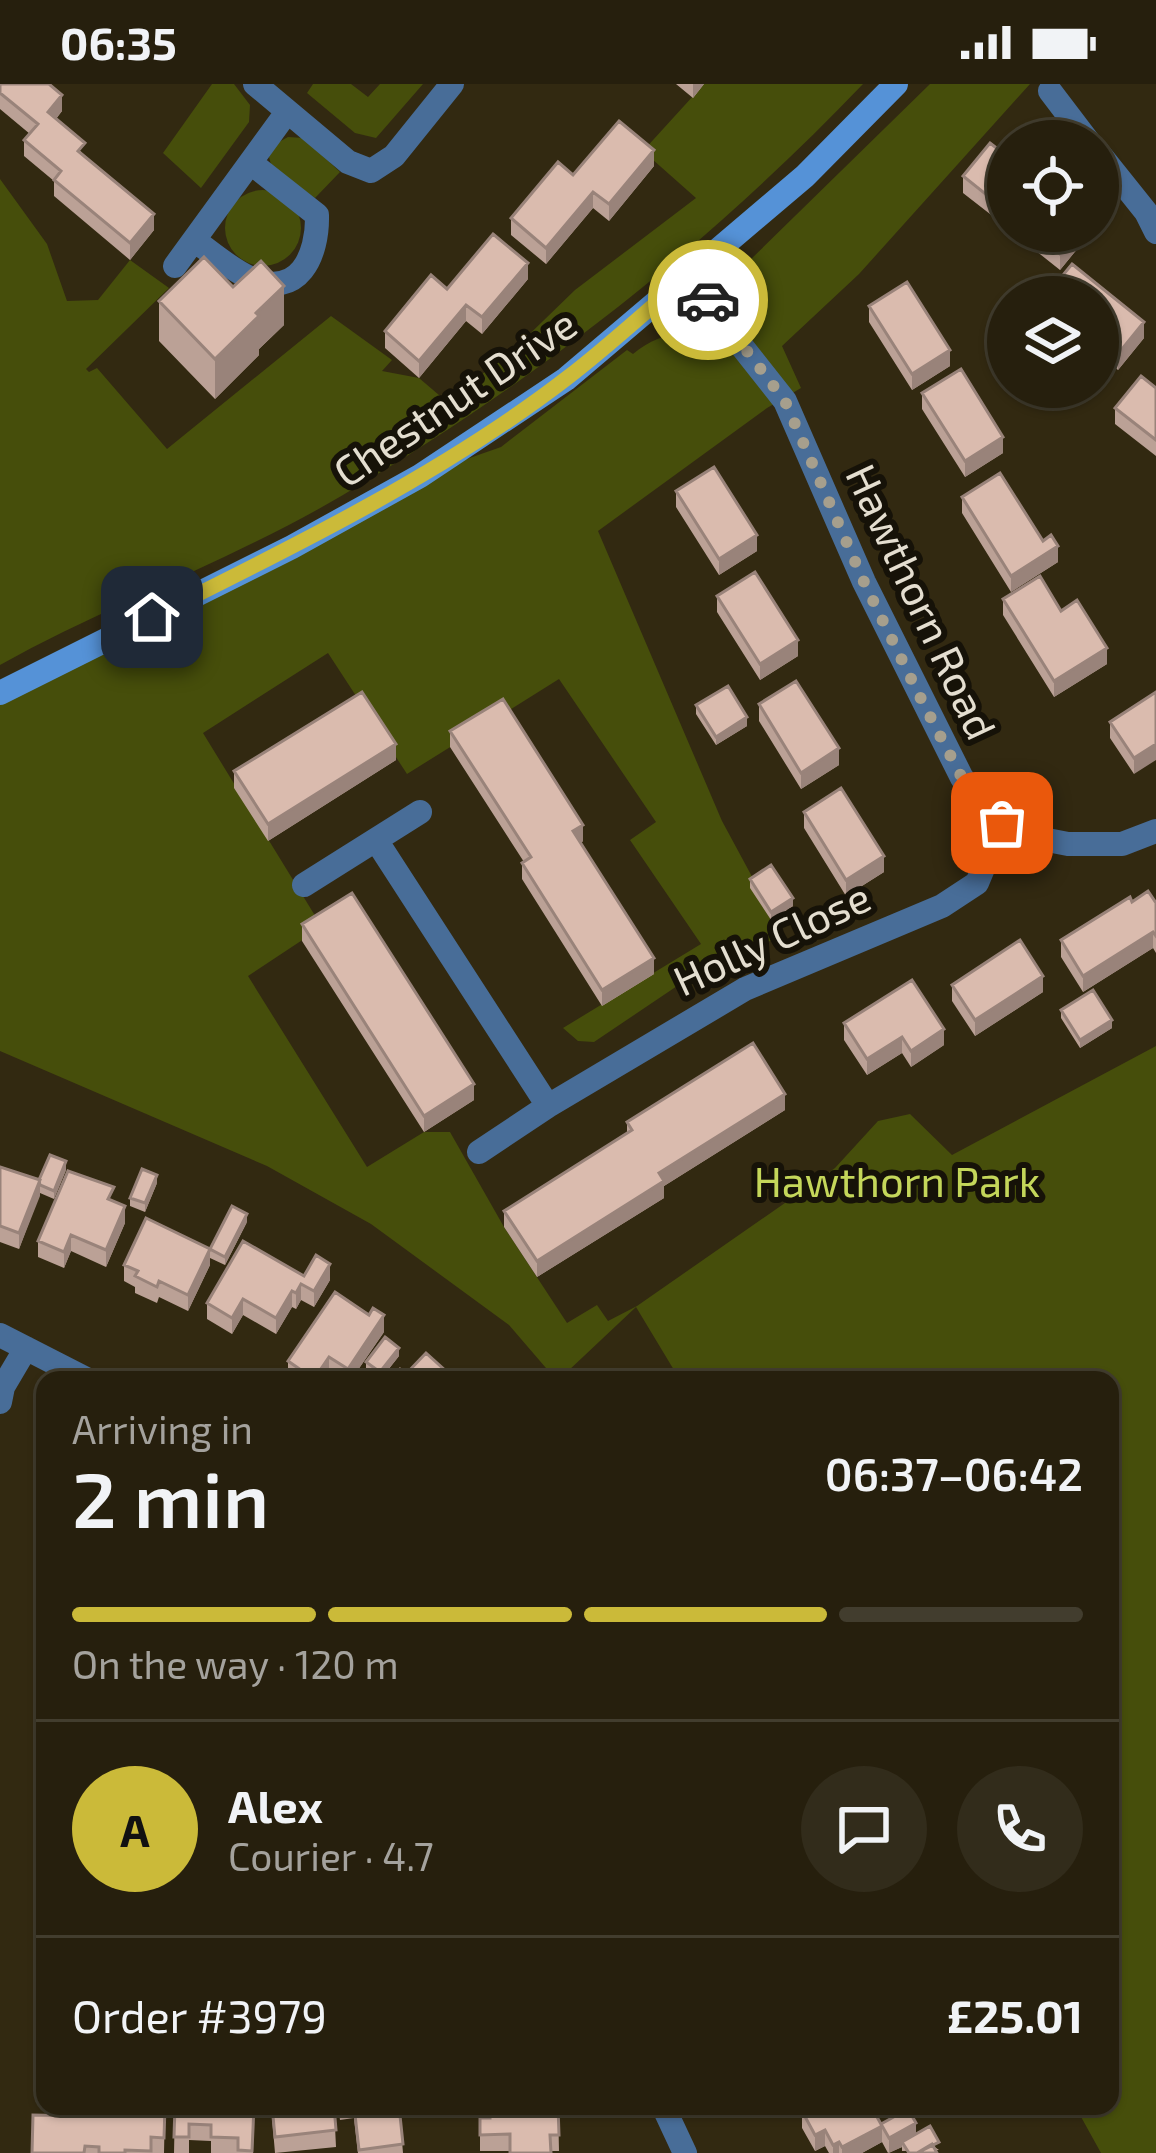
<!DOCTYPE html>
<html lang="en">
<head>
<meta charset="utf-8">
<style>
  :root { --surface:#261f0d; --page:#322c1b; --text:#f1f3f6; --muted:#a4a29d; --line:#423d2e; --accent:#cbba39 }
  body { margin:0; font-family:"Exo 2",sans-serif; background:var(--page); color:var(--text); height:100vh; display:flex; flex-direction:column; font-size:45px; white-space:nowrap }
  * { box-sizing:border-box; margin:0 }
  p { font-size:39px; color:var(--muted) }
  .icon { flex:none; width:66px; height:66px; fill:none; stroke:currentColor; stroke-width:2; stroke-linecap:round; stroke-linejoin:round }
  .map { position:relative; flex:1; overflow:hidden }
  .drawer { position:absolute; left:36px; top:1287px; width:1083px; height:744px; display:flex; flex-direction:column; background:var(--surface); border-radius:24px; box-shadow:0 3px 9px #0004,0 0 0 3px var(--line) }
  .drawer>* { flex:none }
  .buttons { position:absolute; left:987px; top:36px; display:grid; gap:24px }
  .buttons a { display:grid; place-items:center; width:132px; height:132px; border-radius:50%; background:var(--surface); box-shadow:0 3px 9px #0004,0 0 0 3px var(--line); font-size:60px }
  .pin { position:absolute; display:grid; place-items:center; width:102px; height:102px; color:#fff; margin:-51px; border-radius:24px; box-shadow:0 6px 18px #0006 }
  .courier { position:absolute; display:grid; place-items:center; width:120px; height:120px; margin:-60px; border:9px solid #cbba39; border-radius:50%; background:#fff; color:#222; box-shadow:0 3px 15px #0007 }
  .head em { font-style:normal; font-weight:600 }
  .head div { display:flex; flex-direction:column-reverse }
  .head { display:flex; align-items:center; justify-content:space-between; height:204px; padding:0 36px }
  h1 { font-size:78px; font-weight:600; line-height:90px }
  .bar { display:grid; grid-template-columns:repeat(4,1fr); gap:18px 12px; align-content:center; height:144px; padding:0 36px }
  .bar i { height:15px; border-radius:9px; background:var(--line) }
  .bar .current { background:var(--accent) }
  .bar p { grid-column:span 4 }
  .line { display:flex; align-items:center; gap:30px; padding:0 36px; border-top:3px solid var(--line) }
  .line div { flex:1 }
  .round { display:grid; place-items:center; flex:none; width:126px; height:126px; border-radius:63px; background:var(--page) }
  .status { display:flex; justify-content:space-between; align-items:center; height:84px; padding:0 60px; background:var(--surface); direction:ltr }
  .status svg { height:33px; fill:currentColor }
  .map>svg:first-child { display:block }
  .green { fill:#464e0b }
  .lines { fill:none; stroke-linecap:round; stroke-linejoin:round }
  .street { stroke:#486d98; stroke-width:24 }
  .secondary { stroke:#5592d7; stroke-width:24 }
  .wall { fill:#bba196 }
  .shaded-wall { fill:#99837a }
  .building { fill:#dabbae; stroke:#99837a; stroke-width:3 }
  .done { stroke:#a69f8d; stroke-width:12; stroke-dasharray:0 21.6 }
  .route { stroke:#cbba39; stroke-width:15 }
  .labels { text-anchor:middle; stroke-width:12; stroke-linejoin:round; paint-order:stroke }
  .street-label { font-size:42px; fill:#e4ded0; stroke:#161208 }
  .park-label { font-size:42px; fill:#c4d65a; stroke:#161208 }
</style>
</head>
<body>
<div class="status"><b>06:35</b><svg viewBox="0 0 49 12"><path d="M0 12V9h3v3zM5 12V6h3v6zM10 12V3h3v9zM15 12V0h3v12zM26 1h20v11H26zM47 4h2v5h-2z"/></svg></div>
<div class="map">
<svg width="1156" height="2069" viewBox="0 0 1156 2069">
  <rect width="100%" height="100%" fill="#322911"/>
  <path class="green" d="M 212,0 L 234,0 L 250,21 L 249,38 L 201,104 L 163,69 Z
    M 313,0 L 351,0 L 368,13 L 380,0 L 423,0 L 376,54 L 355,49 L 307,9 Z
    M 704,0 L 863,0 C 708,162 536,297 343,411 C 233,476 112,519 0,581 L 0,95 L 47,160 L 67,217 L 98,216 L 130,176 L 169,204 L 86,285 L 89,288 L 97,284 L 167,365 L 331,232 L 392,276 L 382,287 L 419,294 L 446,317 L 510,269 L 575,206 L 696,114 L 643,67 Z
    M 930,0 L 1030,0 L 859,190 L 782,262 L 801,304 L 767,324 L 598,447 L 722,737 L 756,800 L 751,804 L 781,852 L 689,894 L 594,958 L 578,957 L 563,944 L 701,860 L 630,756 L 656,738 L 559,595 L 407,690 L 328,569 L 203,649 L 322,843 L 248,892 L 367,1083 L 424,1048 L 450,1048 L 504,1143 L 567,1239 L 597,1221 L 608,1237 L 637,1222 L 835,1084 L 878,1037 L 910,1030 L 952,1071 L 1156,962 L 1156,2069 L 1101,2069 L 1075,2022 L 1110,2022 L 1110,1296 L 680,1296 L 636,1223 L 567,1288 L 552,1291 L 509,1241 L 371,1140 L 267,1082 L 0,967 L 0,621 L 464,376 L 501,363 L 627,266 L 633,270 C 661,247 690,243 720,261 L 744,240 L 741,207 L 746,180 Z
    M 288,53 L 304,54 L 340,88 L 315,114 L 272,84 L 269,73 L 277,59 Z
    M225 144a38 38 0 1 1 76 0a38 38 0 1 1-76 0Z"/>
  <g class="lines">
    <path class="street" d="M 255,0 L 348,78 L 371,87 L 394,72 L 452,0
      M 1050,7 L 1088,57
      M 1098,68 L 1146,128 L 1156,148
      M 194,156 C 212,169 230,185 250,194 C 299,216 318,171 317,131 L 251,79
      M 175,182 L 287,28
      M 687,193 L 785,317 L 864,498 L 962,694 L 1002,739 L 1037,754 L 1068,760 L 1122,760 L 1156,747
      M 376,756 L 548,1022 L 745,905 L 942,822 L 977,799 L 1002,739
      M 304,801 L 420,728
      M 479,1068 L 548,1022
      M 0,1251 L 88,1296
      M 0,1318 L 3,1303 L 26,1264
      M 663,2022 L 685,2069"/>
    <path class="secondary" d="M 0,609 L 292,463 L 420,392 L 566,295 L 805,92 L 896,0"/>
  </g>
  <path class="wall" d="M 0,0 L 62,27 L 56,35 L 85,73 L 154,146 L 130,176 L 54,112 L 54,97 L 24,72 L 24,56 L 30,50 L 0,25 Z
    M 676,0 L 704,0 L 693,14 Z
    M 1008,73 L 1008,144 L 963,109 L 963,92 Z
    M 654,82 L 609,137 L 593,124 L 546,180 L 511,151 L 511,134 L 573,91 Z
    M 1011,147 L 1087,147 L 1087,153 L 1060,186 Z
    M 528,195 L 482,250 L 466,237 L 419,294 L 385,264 L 385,247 L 447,205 Z
    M 233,203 L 284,241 L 259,265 L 259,271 L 215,315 L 159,257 L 159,217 Z
    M 1098,213 L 1144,254 L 1118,286 L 1098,270 Z
    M 869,222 L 950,282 L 912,306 L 869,238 Z
    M 1156,304 L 1156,372 L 1115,340 L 1115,324 Z
    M 922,309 L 1003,369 L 965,393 L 922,325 Z
    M 676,407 L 757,467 L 719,491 L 676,423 Z
    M 962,413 L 1043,457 L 1058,478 L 1011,508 L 962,429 Z
    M 717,512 L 798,572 L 760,596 L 717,528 Z
    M 1003,515 L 1061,527 L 1107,580 L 1054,613 L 1003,531 Z
    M 1156,608 L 1134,690 L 1110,654 L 1110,638 Z
    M 759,620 L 839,681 L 801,705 L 759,637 Z
    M 696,621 L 747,642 L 716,661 L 696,630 Z
    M 450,647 L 583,757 L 581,759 L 654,890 L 602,922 L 522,795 L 522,779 L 524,778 L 450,663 Z
    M 396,676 L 268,757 L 234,704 L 234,687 Z
    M 804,728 L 884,788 L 846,812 L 804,744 Z
    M 750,795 L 793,822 L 771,836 L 750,804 Z
    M 1132,818 L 1156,819 L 1156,869 L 1153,864 L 1083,908 L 1061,873 L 1061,856 Z
    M 302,840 L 474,1016 L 424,1048 L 302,857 Z
    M 952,901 L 1043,908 L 975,952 L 952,917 Z
    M 1061,926 L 1112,944 L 1080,964 L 1061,934 Z
    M 844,939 L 944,961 L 911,983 L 902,969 L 867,991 L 844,956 Z
    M 785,1026 L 664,1102 L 664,1114 L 537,1193 L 504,1143 L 504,1127 L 627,1050 L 627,1038 Z
    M 0,1083 L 39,1096 L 66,1086 L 54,1115 L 40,1109 L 19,1165 L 0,1158 Z
    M 157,1099 L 145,1128 L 130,1122 L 130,1114 Z
    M 114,1118 L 125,1139 L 106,1183 L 71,1167 L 64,1184 L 38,1173 L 38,1157 Z
    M 247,1138 L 225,1181 L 210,1174 L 210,1181 L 188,1227 L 159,1213 L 157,1219 L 135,1209 L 135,1203 L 124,1197 L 124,1181 L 210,1165 Z
    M 304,1192 L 330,1196 L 314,1223 L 301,1216 L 296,1225 L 292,1223 L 276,1250 L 243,1231 L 232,1250 L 207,1235 L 207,1219 Z
    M 384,1248 L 351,1296 L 340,1296 L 329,1289 L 324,1296 L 292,1296 L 288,1294 L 288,1277 Z
    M 399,1272 L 380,1296 L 366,1286 L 366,1278 Z
    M 40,1421 L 45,1422 L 45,1488 L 38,1487 Z
    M 165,2022 L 164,2069 L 32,2069 L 86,2032 L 139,2023 Z
    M 175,2022 L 254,2022 L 253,2069 L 211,2069 L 211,2057 L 189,2056 L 189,2069 L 174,2069 Z
    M 271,2022 L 334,2022 L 336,2063 L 275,2069 Z
    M 338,2022 L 399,2022 L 403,2069 L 358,2069 L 354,2034 L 340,2036 Z
    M 477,2022 L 558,2022 L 559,2067 L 480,2067 L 480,2034 L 490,2034 L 490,2031 L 478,2032 Z
    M 789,2022 L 871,2022 L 881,2040 L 916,2050 L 939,2066 L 902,2067 L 902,2063 L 888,2069 L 882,2058 L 862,2069 L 829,2069 L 825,2062 L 815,2067 L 802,2044 L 802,2031 L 796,2034 Z"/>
  <path class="shaded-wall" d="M 693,0 L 704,0 L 693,14 Z
    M 62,11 L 62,27 L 48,44 L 48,28 Z
    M 654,66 L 654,82 L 609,137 L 609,120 Z
    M 593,108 L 593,124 L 546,180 L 546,164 Z
    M 154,130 L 154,146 L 130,176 L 130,159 Z
    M 1078,147 L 1087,147 L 1087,153 L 1060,186 L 1060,170 Z
    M 528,179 L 528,195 L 482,250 L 482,233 Z
    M 284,202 L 284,241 L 259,265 L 259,271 L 215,315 L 215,275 L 256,229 Z
    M 466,221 L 466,237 L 419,294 L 419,277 Z
    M 1144,238 L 1144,254 L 1118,286 L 1118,270 Z
    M 950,266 L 950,282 L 912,306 L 912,290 Z
    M 1003,353 L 1003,369 L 965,393 L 965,377 Z
    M 757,451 L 757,467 L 719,491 L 719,475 Z
    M 1058,462 L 1058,478 L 1011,508 L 1011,492 Z
    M 798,556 L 798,572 L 760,596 L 760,580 Z
    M 1107,564 L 1107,580 L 1054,613 L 1054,597 Z
    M 747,633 L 747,642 L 716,661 L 716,653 Z
    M 396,660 L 396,676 L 268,757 L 268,740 Z
    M 1156,660 L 1156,676 L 1134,690 L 1134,674 Z
    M 839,664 L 839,681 L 801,705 L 801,689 Z
    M 583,741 L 583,757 L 573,763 L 573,747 Z
    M 884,772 L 884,788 L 846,812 L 846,796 Z
    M 793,814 L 793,822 L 771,836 L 771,828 Z
    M 1153,848 L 1153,864 L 1083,908 L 1083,892 Z
    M 654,874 L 654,890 L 602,922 L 602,906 Z
    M 1043,892 L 1043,908 L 975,952 L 975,936 Z
    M 1112,936 L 1112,944 L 1080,964 L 1080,956 Z
    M 944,945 L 944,961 L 911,983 L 911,967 Z
    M 902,953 L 902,969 L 867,991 L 867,975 Z
    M 474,1000 L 474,1016 L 424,1048 L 424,1032 Z
    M 785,1010 L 785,1026 L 664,1102 L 664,1114 L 537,1193 L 537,1177 L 659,1089 Z
    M 66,1077 L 66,1086 L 54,1115 L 54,1107 Z
    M 157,1091 L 157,1099 L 145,1128 L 145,1119 Z
    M 40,1096 L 40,1112 L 19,1165 L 19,1149 Z
    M 125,1122 L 125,1139 L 106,1183 L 106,1166 Z
    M 247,1130 L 247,1138 L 225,1181 L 225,1173 Z
    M 71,1151 L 71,1167 L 64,1184 L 64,1168 Z
    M 210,1165 L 210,1181 L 188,1227 L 188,1211 Z
    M 330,1180 L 330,1196 L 314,1223 L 314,1207 Z
    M 301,1200 L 301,1216 L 296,1225 L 296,1209 Z
    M 292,1207 L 292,1223 L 276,1250 L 276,1234 Z
    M 243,1215 L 243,1231 L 232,1250 L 232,1234 Z
    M 384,1231 L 384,1248 L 351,1296 L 348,1296 L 348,1285 Z
    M 399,1264 L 399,1272 L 380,1296 L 380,1288 Z
    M 329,1273 L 329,1289 L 324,1296 L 314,1296 Z
    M 796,2022 L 818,2022 L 796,2034 Z
    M 916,2039 L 916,2055 L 902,2058 L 902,2063 L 889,2069 L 889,2054 Z
    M 882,2042 L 882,2058 L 862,2069 L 842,2069 L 842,2063 Z
    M 825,2046 L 825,2062 L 815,2067 L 815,2051 Z
    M 839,2058 L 839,2069 L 833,2069 L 833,2061 Z"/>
  <path class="building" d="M 0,0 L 49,0 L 62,11 L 48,28 L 85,59 L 78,67 L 154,130 L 130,159 L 54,96 L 61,87 L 24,56 L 38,40 L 0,9 Z
    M 619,37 L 654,66 L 609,120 L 593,108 L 546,164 L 511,134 L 558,78 L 573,91 Z
    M 990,59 L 1008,73 L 1008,128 L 963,92 Z
    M 1032,147 L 1078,147 L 1060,170 Z
    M 493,150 L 528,179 L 482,233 L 466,221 L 419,277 L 385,247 L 431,191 L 447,205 Z
    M 204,173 L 233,203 L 261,177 L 284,202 L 256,229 L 259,232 L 215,275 L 159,217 Z
    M 1072,180 L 1144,238 L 1118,270 L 1098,254 L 1098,213 L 1045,213 Z
    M 907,198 L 950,266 L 912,290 L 869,222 Z
    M 961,285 L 1003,353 L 965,377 L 922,309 Z
    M 1141,292 L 1156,304 L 1156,356 L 1115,324 Z
    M 714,383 L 757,451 L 719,475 L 676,407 Z
    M 1000,389 L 1043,457 L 1051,451 L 1058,462 L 1011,492 L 962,413 Z
    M 755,488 L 798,556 L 760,580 L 717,512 Z
    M 1040,492 L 1061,527 L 1077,516 L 1107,564 L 1054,597 L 1003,515 Z
    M 796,597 L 839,664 L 801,689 L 759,620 Z
    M 728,602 L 747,633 L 716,653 L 696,621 Z
    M 362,608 L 396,660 L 268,740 L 234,687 Z
    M 1156,608 L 1156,660 L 1134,674 L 1110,638 Z
    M 503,615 L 583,741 L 573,747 L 654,874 L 602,906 L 522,779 L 531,773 L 450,647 Z
    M 841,704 L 884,772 L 846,796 L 804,728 Z
    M 771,781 L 793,814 L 771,828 L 750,795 Z
    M 1148,807 L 1156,819 L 1156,852 L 1153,848 L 1083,892 L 1061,856 L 1130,813 L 1132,818 Z
    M 352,809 L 474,1000 L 424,1032 L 302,840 Z
    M 1020,856 L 1043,892 L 975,936 L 952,901 Z
    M 912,896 L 944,945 L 911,967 L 902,953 L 867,975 L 844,939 Z
    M 1093,906 L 1112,936 L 1080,956 L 1061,926 Z
    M 753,959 L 785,1010 L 659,1089 L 664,1097 L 537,1177 L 504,1127 L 632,1046 L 627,1038 Z
    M 50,1071 L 66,1077 L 54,1107 L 40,1101 L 39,1096 Z
    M 0,1083 L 40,1096 L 19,1149 L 0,1142 Z
    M 142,1085 L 157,1091 L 145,1119 L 130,1114 Z
    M 68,1087 L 114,1103 L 108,1115 L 125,1122 L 106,1166 L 71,1151 L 64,1168 L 38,1157 Z
    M 232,1122 L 247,1130 L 225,1173 L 210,1165 Z
    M 146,1134 L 210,1165 L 188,1211 L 159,1197 L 157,1203 L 135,1192 L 138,1187 L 124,1181 Z
    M 243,1157 L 304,1192 L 316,1171 L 330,1180 L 314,1207 L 301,1200 L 296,1209 L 292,1207 L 276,1234 L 243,1215 L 232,1234 L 207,1219 Z
    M 335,1208 L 369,1231 L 373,1224 L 384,1231 L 348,1285 L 329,1273 L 314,1295 L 288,1277 Z
    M 385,1253 L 399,1264 L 380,1288 L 366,1278 Z
    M 426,1269 L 448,1289 L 442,1296 L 390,1296 L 400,1285 L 406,1290 Z
    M 40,1421 L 45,1422 L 45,1471 L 38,1471 Z
    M 41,1852 L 45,1852 L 44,1881 Z
    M 86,2022 L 165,2022 L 164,2054 L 151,2053 L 151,2067 L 125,2066 L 125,2069 L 99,2069 L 99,2063 L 85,2062 L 84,2069 L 32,2069 L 33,2031 L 86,2032 Z
    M 175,2022 L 254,2022 L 252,2067 L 238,2066 L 238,2054 L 211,2053 L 211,2041 L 189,2040 L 189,2053 L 174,2053 Z
    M 272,2022 L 334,2022 L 336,2046 L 275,2053 Z
    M 354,2022 L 399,2022 L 403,2060 L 359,2066 Z
    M 490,2022 L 558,2022 L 559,2051 L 550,2051 L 551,2069 L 510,2069 L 510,2050 L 480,2051 L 480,2034 L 490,2034 Z
    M 811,2022 L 871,2022 L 882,2042 L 842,2063 L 839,2058 L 833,2061 L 825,2046 L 815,2051 L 802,2027 Z
    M 908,2025 L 916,2039 L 889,2054 L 881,2040 Z
    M 930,2042 L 939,2058 L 917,2069 L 909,2069 L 902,2058 Z
    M 932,2060 L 937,2069 L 917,2069 Z"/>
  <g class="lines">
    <path class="done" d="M 708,216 L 785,317 L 864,498 L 918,609 L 962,694 L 1002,739"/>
    <path class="route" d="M 152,533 C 291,464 444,389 567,294 C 609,262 647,226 687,193 L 708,216"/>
  </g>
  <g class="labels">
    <g class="street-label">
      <text transform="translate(455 314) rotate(-34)" y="15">Chestnut Drive</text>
      <text transform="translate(921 518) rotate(65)" y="15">Hawthorn Road</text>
      <text transform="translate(772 855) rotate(-25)" y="15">Holly Close</text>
    </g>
    <g class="park-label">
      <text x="897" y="1113">Hawthorn Park</text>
    </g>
  </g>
</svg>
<div class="buttons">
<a><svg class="icon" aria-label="locate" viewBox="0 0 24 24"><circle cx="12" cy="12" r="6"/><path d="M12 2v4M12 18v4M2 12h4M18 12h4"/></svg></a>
<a><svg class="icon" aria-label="layers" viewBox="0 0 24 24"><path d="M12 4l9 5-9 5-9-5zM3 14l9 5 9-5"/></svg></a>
</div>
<div class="pin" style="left:1002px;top:739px;background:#ea580c"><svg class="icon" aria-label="bag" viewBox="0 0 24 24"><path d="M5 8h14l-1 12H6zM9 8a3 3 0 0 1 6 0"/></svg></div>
<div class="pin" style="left:152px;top:533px;background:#1f2937"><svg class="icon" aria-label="home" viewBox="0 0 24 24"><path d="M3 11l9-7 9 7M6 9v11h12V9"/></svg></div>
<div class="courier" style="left:708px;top:216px"><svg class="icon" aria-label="car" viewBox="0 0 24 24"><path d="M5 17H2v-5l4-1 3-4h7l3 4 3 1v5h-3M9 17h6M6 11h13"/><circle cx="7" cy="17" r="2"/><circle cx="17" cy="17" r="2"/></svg></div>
<section class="drawer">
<div class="head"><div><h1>2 min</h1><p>Arriving in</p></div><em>06:37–06:42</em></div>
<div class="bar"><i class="current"></i><i class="current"></i><i class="current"></i><i></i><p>On the way · 120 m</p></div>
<div class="line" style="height:216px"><b class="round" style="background:var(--accent);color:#111">A</b><div><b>Alex</b><p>Courier · 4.7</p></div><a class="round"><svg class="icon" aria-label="chat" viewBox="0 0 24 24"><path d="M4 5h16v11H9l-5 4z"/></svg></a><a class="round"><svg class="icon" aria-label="phone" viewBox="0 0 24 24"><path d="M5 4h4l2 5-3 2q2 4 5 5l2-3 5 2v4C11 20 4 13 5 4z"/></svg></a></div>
<div class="line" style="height:156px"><div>Order #3979</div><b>£25.01</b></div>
</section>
</div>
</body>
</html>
